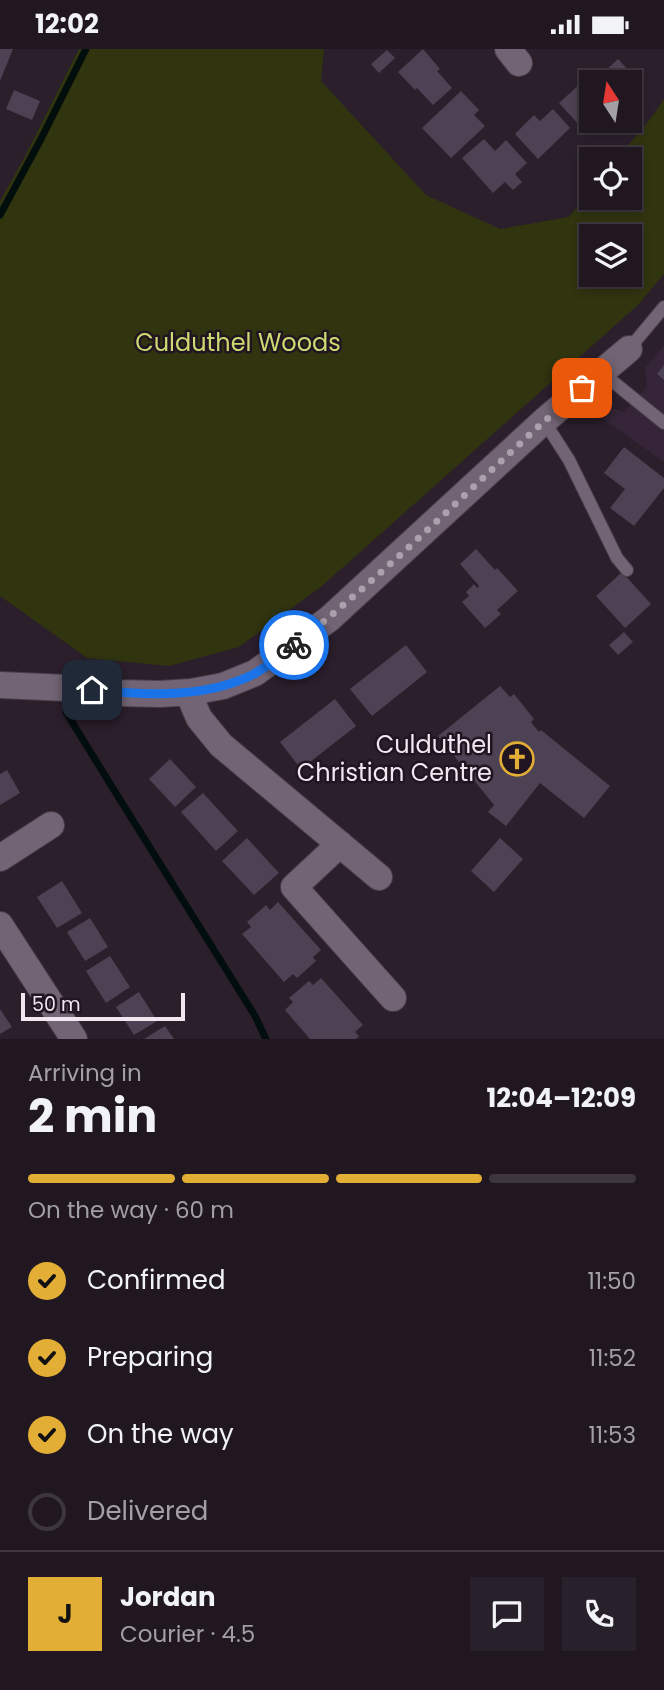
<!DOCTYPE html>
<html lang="en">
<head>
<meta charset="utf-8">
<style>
  :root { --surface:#201721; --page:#28202a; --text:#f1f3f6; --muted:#a29fa5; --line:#3d363f; --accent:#e3ae35 }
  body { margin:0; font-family:Poppins,sans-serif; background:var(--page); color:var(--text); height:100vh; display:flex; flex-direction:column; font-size:26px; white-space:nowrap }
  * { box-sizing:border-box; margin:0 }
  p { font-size:23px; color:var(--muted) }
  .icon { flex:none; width:38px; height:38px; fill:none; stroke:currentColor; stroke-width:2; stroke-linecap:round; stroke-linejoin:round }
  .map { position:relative; height:990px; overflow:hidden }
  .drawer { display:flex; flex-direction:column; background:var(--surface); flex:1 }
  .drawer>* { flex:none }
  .needle { width:46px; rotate:348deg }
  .tools { position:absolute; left:579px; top:21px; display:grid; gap:14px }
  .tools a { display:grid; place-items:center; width:63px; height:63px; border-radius:0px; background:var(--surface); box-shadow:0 4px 10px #0003,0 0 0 2px var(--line); font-size:35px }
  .scale { position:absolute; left:21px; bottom:18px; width:164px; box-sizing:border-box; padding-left:7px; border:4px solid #f0e7f1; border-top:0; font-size:19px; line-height:24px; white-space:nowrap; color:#f0e7f1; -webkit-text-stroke:5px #211522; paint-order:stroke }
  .pin { position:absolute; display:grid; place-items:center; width:60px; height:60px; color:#fff; margin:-30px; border-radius:14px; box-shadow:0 4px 10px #0006 }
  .courier { position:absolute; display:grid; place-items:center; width:70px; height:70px; margin:-35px; border:5px solid #1a73e8; border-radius:50%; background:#fff; color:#222; box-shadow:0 2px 9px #0007 }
  .summary em { font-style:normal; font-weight:700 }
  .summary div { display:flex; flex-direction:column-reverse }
  .summary { display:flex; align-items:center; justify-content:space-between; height:119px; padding:0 28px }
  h1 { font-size:46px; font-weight:700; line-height:52px }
  .bar { display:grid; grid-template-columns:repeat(4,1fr); gap:10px 7px; align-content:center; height:84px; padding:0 28px }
  .bar i { height:9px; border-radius:5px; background:var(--line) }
  .bar .selected { background:var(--accent) }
  .bar p { grid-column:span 4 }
  .line { display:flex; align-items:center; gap:18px; padding:0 28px; border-top:2px solid var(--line) }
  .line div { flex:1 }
  .round { display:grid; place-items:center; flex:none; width:74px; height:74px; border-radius:0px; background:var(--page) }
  ol { padding:0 28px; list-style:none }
  li { display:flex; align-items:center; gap:21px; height:77px }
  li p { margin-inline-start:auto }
  li .icon { padding:7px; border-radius:50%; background:var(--accent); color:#111; stroke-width:4 }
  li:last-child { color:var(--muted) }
  li i { width:38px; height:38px; border:4px solid var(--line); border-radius:50% }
  .status { display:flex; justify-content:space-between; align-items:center; height:49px; padding:0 35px; background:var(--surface); direction:ltr }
  .status svg { height:19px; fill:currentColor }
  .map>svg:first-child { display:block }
  .built { fill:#362538 }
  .green { fill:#30340f; fill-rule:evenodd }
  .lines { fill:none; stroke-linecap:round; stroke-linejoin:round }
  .stream { stroke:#020d0d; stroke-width:7 }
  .building { fill:#4d4253 }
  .service-casing { stroke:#483e49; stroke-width:14 }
  .minor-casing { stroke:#483e49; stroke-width:28 }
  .service { stroke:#726474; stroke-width:12 }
  .minor { stroke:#726474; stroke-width:26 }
  .done { stroke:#aba1ac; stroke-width:7; stroke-dasharray:0 12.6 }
  .route { stroke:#1a73e8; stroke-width:9 }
  .labels { text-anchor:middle; stroke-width:5; stroke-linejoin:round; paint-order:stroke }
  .park-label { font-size:24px; fill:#cdda71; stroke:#211522 }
  .poi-label { font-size:24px; fill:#f0e7f1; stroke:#211522; text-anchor:end }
</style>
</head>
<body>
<div class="status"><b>12:02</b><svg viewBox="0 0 49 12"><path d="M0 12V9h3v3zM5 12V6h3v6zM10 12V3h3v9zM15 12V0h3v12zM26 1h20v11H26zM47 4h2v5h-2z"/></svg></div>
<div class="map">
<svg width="664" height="990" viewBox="0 0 664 990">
  <rect width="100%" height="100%" fill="#2b1f2c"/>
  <path class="built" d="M 664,297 L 664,413 L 585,357 L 590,353 L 624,363 L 647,338 L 645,319 Z"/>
  <path class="green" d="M 79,0 L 324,0 L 321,32 L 426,146 L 500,180 L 569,168 L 591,141 L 592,149 L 630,149 L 630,110 L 617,110 L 654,65 L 664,50 L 664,225 L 638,256 L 322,537 L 239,598 L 169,617 L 87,609 L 0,547 L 0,152 L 25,107 ZM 592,187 L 630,187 L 630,226 L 592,226 Z"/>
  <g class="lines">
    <path class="stream" d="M 0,166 L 41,90 L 86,0
      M 66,663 C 128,765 192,865 255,967 L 266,990"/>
  </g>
  <path class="building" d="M 0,0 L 13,0 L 0,32 Z
    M 423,0 L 440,20 L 437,22 L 452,39 L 433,56 L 417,39 L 415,41 L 398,23 Z
    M 387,1 L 395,9 L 379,24 L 371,15 Z
    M 618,10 L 632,25 L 623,33 L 613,33 L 604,23 Z
    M 601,24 L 609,33 L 592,33 L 592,42 L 587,37 Z
    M 581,34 L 592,46 L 592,66 L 580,77 L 559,54 Z
    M 14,41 L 40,52 L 32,71 L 6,60 Z
    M 461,42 L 479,61 L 474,66 L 485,77 L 451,109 L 422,79 Z
    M 553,60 L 570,79 L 538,110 L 515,85 L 534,66 L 540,72 Z
    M 484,90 L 495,102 L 506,91 L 527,114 L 515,125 L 522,133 L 513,141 L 505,133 L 493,144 L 462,109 Z
    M 664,316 L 664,331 L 657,325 Z
    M 624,398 L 664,429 L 664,439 L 634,477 L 610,459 L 625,440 L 604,424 Z
    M 476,500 L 495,521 L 497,519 L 518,542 L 497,561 L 501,565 L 485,579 L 462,553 L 469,547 L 466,543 L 474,535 L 477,539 L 479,537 L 460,515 Z
    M 622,523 L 651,555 L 625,579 L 596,547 Z
    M 624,583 L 633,593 L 618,606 L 609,596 Z
    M 406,596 L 427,623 L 372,667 L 350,640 Z
    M 500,637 L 510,648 L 514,645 L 534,670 L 531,673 L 539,683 L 541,681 L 610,737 L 584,769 L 540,734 L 506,777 L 488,763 L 494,756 L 438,687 Z
    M 335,650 L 356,677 L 301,720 L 280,693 Z
    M 170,710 L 196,738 L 175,758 L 149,730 Z
    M 7,721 L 20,744 L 0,756 L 0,725 Z
    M 203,744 L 238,782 L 216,802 L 181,763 Z
    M 247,789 L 279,824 L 254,846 L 222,812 Z
    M 500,789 L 523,810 L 494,843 L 471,822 Z
    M 62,832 L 82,864 L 57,879 L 37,848 Z
    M 278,853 L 321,901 L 313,908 L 316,912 L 297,929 L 293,925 L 284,933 L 242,885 L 251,878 L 247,873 L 266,856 L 270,861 Z
    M 90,869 L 108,898 L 85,912 L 67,883 Z
    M 110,907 L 130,938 L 106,954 L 86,922 Z
    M 321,929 L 363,976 L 355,983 L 359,987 L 356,990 L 310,990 L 285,961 L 293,953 L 289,949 L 309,932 L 313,936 Z
    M 139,943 L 157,972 L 134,986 L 116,958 Z
    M 0,960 L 12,978 L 0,985 Z
    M 165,977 L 174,990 L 144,990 Z"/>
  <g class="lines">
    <defs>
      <path id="service" d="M 629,300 L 664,258
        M 601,323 L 664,374
        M 544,372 L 569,411 L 617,509 L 627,521"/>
      <path id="minor" d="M 508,0 L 519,14
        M 0,636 L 67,639 L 118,644 L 160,645 L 191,643 L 223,637 L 255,624 L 329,570 L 544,372 L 629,300
        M 191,643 L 193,655 L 199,669 L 221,696 L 379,828
        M 340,795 L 294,838 L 393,949
        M 0,809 L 51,776
        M 0,876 L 74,990"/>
    </defs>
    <use href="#service" class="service-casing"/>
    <use href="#minor" class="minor-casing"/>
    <use href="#service" class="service"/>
    <use href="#minor" class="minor"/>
  </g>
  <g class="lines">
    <path class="done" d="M 294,596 C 396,517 485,423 582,339"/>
    <path class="route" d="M 92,641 C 146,646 205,650 254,625 C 268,617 282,606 294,596"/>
  </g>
  <defs>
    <symbol id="church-ring" viewBox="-11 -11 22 22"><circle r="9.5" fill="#211522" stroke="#e3ae35" stroke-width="1.5"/><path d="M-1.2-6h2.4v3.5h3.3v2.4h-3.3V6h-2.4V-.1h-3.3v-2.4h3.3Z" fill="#e3ae35"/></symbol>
  </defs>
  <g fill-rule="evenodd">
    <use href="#church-ring" x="498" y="691" width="38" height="38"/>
  </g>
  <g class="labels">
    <g class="park-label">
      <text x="238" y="302">Culduthel Woods</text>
    </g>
    <g class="poi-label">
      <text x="492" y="704">Culduthel<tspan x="492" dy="28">Christian Centre</tspan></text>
    </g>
  </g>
</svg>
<div class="tools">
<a><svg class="needle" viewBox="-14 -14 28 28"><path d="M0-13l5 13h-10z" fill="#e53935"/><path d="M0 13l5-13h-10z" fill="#a29fa5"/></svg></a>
<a><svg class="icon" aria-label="locate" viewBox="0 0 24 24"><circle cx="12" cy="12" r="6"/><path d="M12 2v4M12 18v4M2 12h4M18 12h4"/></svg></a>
<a><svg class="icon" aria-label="layers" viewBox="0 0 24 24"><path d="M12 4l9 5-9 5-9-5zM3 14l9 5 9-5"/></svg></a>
</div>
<div class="scale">50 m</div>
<div class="pin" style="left:582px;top:339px;background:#ea580c"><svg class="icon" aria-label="bag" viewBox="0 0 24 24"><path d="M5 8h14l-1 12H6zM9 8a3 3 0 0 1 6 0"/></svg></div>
<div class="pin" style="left:92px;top:641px;background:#1f2937"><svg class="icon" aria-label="home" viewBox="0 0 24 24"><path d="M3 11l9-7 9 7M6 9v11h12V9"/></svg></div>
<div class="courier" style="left:294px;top:596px"><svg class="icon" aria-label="bike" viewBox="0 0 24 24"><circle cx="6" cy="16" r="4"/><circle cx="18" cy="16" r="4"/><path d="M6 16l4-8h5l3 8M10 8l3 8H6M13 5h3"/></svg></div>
</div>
<section class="drawer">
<div class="summary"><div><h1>2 min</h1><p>Arriving in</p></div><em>12:04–12:09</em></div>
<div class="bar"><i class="selected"></i><i class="selected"></i><i class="selected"></i><i></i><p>On the way · 60 m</p></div>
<ol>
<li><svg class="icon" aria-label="check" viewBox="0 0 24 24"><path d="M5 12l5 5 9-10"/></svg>Confirmed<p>11:50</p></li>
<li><svg class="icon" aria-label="check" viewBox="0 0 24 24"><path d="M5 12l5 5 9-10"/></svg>Preparing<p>11:52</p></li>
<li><svg class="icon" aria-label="check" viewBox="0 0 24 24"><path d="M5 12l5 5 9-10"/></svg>On the way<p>11:53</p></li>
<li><i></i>Delivered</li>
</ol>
<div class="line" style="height:126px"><b class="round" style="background:var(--accent);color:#111">J</b><div><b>Jordan</b><p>Courier · 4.5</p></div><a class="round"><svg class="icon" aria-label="chat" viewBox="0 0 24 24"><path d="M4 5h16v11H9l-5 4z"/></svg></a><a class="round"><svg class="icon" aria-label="phone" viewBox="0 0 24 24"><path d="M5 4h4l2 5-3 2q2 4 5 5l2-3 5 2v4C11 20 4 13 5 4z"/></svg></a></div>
</section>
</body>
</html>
